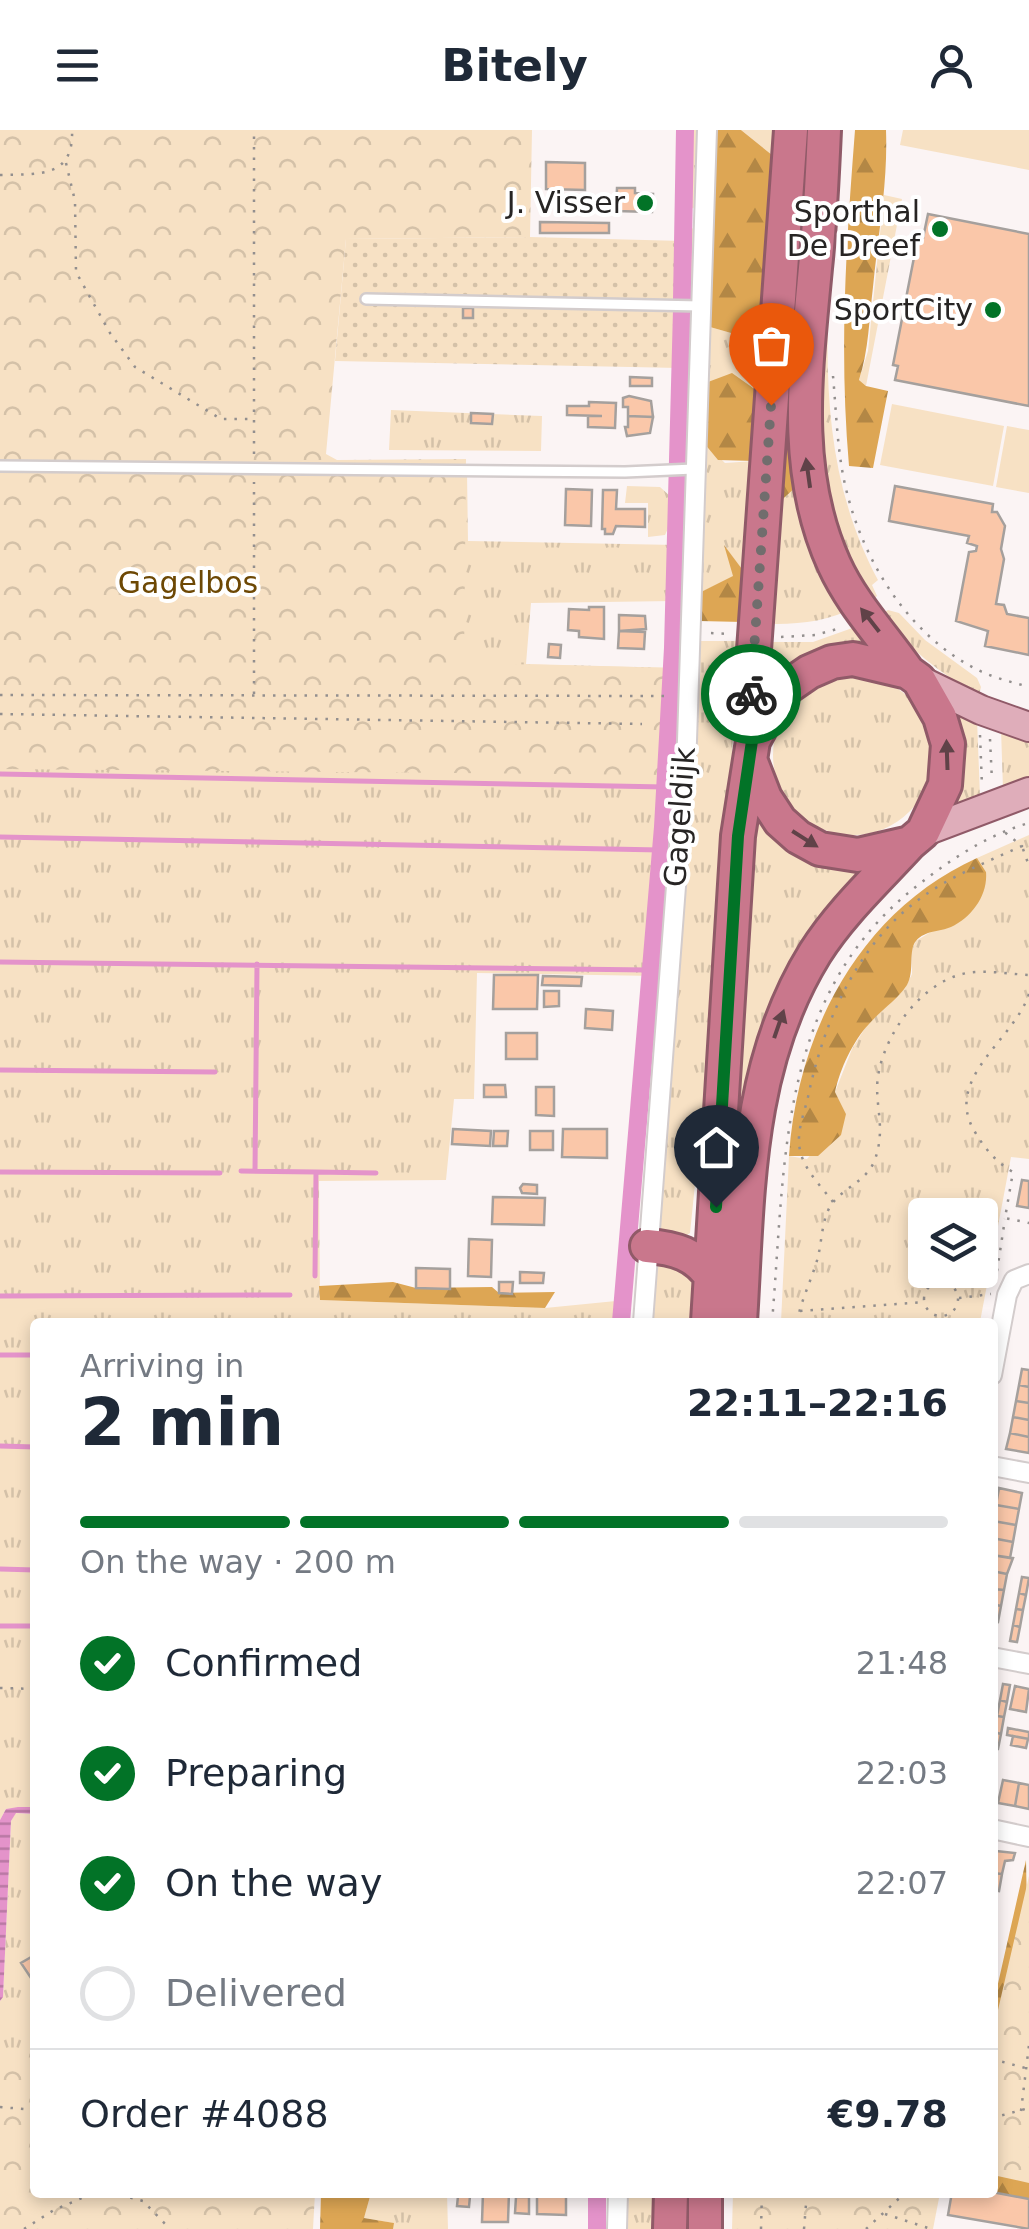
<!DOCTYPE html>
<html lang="en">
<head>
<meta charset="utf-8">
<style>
  :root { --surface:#fff; --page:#f6f6f7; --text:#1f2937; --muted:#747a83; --line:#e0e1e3; --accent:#027327 }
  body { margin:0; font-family:"DejaVu Sans",sans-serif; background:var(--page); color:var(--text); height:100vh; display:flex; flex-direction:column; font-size:38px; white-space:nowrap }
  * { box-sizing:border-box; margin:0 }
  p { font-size:32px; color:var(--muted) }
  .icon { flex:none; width:55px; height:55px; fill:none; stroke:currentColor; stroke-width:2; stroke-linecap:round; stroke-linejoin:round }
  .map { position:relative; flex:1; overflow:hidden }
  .details { position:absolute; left:30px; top:1188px; width:968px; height:880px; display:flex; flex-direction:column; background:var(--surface); border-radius:10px; box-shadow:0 5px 15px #0003 }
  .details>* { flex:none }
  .fabs { position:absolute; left:908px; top:1068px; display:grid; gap:20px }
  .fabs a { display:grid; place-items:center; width:90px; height:90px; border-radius:10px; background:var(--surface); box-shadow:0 5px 15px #0003; font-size:50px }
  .pin { position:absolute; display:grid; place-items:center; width:85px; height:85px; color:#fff; margin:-102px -42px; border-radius:50% 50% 50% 0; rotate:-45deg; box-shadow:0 0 10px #0007 }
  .pin .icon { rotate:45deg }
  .courier { position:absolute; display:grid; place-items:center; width:100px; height:100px; margin:-50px; border:8px solid #027327; border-radius:50%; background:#fff; color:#222; box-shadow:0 2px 12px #0007 }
  .head em { font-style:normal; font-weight:700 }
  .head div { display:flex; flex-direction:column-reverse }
  .head { display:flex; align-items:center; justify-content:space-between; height:170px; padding:0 50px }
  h1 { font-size:65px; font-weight:700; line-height:75px }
  .bar { display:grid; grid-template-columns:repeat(4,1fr); gap:15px 10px; align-content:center; height:120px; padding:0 50px }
  .bar i { height:12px; border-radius:8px; background:var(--line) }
  .bar .on { background:var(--accent) }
  .bar p { grid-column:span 4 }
  .line { display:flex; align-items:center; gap:25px; padding:0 50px; border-top:2px solid var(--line) }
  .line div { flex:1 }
  ol { padding:0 50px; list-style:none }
  li { display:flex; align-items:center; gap:30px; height:110px }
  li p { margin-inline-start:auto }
  li .icon { padding:10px; border-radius:50%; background:var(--accent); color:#fff; stroke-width:4 }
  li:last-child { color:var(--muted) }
  li i { width:55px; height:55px; border:5px solid var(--line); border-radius:50% }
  header { display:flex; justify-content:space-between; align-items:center; height:130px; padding:0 50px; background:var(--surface); font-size:45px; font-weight:700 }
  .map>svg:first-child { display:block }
  .grass { fill:url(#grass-tufts); fill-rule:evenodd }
  .forest { fill:url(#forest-firs) }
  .park { fill:url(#park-crowns) }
  .garden { fill:url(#garden-dots) }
  .pitch { fill:#f7e1c4 }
  .water { fill:url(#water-rules) }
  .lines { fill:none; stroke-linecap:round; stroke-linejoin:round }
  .stream { stroke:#e493ca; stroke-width:5 }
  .canal { stroke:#e493ca; stroke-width:18 }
  .building { fill:#fac7a9; stroke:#a5a09d; stroke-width:2.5 }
  .lane-casing { stroke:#d3cccc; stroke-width:14 }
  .street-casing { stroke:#d3cccc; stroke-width:22 }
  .primary-casing { stroke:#905a68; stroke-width:32 }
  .highway-casing { stroke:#905a68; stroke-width:38 }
  .path { stroke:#938f8e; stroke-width:2.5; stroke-dasharray:2.5 8; stroke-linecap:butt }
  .lane { stroke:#fff; stroke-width:9 }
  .street { stroke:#fff; stroke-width:18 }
  .primary { stroke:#dfadba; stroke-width:28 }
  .highway { stroke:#c9778c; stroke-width:32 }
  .oneway { fill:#604248 }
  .done { stroke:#716d6d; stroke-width:10; stroke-dasharray:0 18 }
  .route { stroke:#027327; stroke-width:12 }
  .poi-dot { fill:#027327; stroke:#fff; stroke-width:4 }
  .labels { text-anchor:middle; stroke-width:8; stroke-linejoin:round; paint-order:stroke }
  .poi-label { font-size:30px; fill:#272524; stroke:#fff; text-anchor:end }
  .park-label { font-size:30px; fill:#6d4804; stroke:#fff }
  .street-label { font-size:30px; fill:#272524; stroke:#fff }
</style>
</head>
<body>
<header><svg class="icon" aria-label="menu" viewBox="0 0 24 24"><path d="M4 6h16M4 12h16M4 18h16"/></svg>Bitely<svg class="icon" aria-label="person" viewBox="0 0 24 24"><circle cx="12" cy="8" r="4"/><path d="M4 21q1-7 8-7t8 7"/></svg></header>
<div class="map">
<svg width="1029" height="2099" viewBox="0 0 1029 2099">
  <defs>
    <pattern id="grass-tufts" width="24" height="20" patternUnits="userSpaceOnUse" patternTransform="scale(2.5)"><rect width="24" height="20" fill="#f7e1c4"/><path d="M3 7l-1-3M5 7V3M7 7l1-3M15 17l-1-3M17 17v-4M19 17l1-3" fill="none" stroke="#d4c1a8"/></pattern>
    <pattern id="forest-firs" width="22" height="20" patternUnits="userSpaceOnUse" patternTransform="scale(2.5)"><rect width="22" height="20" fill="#dda654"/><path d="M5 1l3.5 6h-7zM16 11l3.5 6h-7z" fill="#b38745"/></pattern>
    <pattern id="park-crowns" width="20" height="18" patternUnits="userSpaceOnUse" patternTransform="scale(2.5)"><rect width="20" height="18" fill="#f7e1c4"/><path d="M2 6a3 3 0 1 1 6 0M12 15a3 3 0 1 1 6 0" fill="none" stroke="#d4c1a8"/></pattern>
    <pattern id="garden-dots" width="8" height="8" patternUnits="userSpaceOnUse" patternTransform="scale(2.5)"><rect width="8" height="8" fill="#f7e1c4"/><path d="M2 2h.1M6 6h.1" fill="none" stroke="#d4c1a8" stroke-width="1.8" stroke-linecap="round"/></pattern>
    <pattern id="water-rules" width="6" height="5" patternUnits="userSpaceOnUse" patternTransform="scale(2.5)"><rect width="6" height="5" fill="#e493ca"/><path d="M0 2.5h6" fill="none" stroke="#b978a4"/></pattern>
  </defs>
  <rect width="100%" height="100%" fill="#fbf4f4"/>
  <path class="grass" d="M 688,0 L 698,0 L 696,77 L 687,80 Z
    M 741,0 L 778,0 L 777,29 Z
    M 831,0 L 841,0 C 831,151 803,311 878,450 L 872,455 L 877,466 L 870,472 L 832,401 L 815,286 Z
    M 884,65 L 902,69 L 866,256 L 859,250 L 868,221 Z
    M 685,96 L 694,99 L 694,163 L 686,168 Z
    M 689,185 L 690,254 L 682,258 L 685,188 Z
    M 766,189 L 760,263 L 708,252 L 710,197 L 738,205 Z
    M 391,280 L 542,286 L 541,321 L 389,320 Z
    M 704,313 L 725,333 L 754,331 L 745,443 L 726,418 L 734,447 L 699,463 Z
    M 467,342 L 468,411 L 676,415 L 674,471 L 531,473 L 526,534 L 675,538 L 675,563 L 254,561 L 0,506 Z
    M 680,345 L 685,347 L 688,353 L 684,477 L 677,476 Z
    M 627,356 L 660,357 L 671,367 L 670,394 L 665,405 L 648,407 L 648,373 L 625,373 Z
    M 797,356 L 847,481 C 820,493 795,494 766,494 L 772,379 Z
    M 888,480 L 899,483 L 925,510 L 977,548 L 981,557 L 979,565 C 940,544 909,518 880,485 Z
    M 858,496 L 875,514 L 762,564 L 765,512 L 813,512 Z
    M 698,511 L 742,511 L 733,608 L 710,977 L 698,1025 L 690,1103 L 682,1108 L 656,1101 L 685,753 Z
    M773 625a80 80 0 1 1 160 0a80 80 0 1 1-160 0Z
    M 0,567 L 674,568 L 671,657 L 655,846 L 477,843 L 474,969 L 454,969 L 446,1050 L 319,1051 L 320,1170 L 545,1178 L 626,1170 L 625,1192 L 35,1192 L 35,1677 L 6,1679 L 0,1690 Z
    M 954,580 L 977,589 L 980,667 L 953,678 C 964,636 970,623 954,580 Z
    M 1001,599 L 1029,607 L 1029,651 L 1003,659 Z
    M 752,688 L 758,689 C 780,727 826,740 867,739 L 827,779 L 723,1091 Z
    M 1029,705 L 1029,1029 L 1011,1027 L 980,1192 L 781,1192 L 789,1026 L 807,1029 L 846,984 L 835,962 L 852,919 L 867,895 L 905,858 L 912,844 L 912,819 L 916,811 L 929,803 L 986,742 L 977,728 ZM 925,1085 L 980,1085 L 980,1140 L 925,1140 Z
    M 665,1127 L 700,1153 L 698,1192 L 649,1192 L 653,1140 Z
    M 15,1683 L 35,1684 L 35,1922 L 0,1922 L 0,1871 L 3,1866 L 11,1691 Z
    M 371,2063 L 447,2063 L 448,2099 L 393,2099 L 393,2093 L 364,2088 Z
    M 622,2063 L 661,2063 L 660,2099 L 622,2099 Z"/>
  <path class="forest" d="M 713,0 L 741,0 L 777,29 L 766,189 L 738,205 L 710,197 Z
    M 855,0 L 886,0 C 888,54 878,104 873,157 C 869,189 869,219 859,250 L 866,256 L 888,261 L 873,338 L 849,336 C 839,220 846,116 855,0 Z
    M 732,243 L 760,263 L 754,331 L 718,330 L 704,313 L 708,252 Z
    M 779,279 L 791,279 L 797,356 L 772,379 Z
    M 724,415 L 745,443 L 743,492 L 699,491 L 699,463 L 733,446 Z
    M 977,728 L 986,742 C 988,765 972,787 951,797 C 940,802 925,800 916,811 C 908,820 915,841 907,855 C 897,870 881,880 869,894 C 853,911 840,939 835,962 L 846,984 L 841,1005 L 818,1026 L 789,1026 C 797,902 860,781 977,728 Z
    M 393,1152 L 416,1158 L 492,1157 L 499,1163 L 555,1162 L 545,1178 L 320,1170 L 319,1156 Z
    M 1026,1730 L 1029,1884 L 993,1908 L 992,1880 Z
    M 993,2044 L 1029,2050 L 1029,2069 L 993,2062 Z
    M 321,2063 L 371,2063 L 364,2088 L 394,2093 L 393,2099 L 320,2099 Z"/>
  <path class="park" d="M 0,0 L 532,0 L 530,107 L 346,109 L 326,324 L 337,330 L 466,329 L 464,533 L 675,538 L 672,645 L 0,639 Z
    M 1029,1746 L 1029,2053 L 993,2045 L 992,1880 L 998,1880 Z
    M 0,1920 L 35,1921 L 35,2062 L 315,2063 L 313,2099 L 0,2099 Z
    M 733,2063 L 733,2062 L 940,2063 L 933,2099 L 732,2099 Z"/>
  <path class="garden" d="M 530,107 L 683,111 L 679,238 L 335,231 L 346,109 Z"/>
  <path class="pitch" d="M 903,0 L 1029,0 L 1029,40 L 900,15 Z
    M 892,274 L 1004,296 L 993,356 L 880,335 Z
    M 1007,296 L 1029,300 L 1029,363 L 996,357 Z"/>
  <path class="water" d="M 18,1677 L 35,1677 L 35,1684 L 16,1683 L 11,1691 L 3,1867 L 0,1871 L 0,1690 L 6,1679 Z"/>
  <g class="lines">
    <path class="stream" d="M 0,644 L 665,657
      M 0,707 L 660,720
      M 0,832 L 648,840
      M 0,940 L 215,942
      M 241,1041 L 316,1042
      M 255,1041 L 257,834
      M 0,1042 L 220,1043
      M 315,1146 L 316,1042 L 376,1043
      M 0,1166 L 290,1165
      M 0,1225 L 35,1225
      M 0,1316 L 35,1317
      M 0,1439 L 35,1440
      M 0,1496 L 35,1496"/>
    <path class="canal" d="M 682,170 L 685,0
      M 621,1192 L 663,697 L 673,518 L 682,180
      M 597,2099 L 597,2062"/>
  </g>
  <path class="building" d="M 546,32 L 585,33 L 585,60 L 546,59 Z
    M 617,58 L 635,58 L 635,63 L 653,64 L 652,82 L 616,81 Z
    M 928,84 L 1029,104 L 1029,276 L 895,250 L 898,236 L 893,235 L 918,107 L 923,108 Z
    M 540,92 L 609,93 L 609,103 L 540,103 Z
    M 463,178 L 473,178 L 473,188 L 463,188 Z
    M 630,247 L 652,248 L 652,256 L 630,256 Z
    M 629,266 L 651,271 L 653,287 L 628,286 L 628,277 L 623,277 L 623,268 Z
    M 589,272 L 616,273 L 615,298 L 588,297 L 588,286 L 602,286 L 567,285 L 567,276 L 589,276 Z
    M 471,283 L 493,284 L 492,294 L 471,293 Z
    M 628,286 L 653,287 L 650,303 L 627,306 L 625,297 L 628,297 Z
    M 895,356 L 993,374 L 992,382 L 997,382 L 1005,396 L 1001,419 L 1004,429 L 996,474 L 1004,475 L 1007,484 L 1029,488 L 1029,525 L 985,516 L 988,501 L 956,491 L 969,422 L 976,421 L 977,416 L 967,413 L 969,406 L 889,391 Z
    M 566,359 L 592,360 L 591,396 L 565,395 Z
    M 603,360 L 617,360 L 616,379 L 645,379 L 645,397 L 616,396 L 613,404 L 605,404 L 605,399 L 602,399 Z
    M 589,477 L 604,477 L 604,509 L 579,507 L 579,501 L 568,500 L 569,479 L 589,480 Z
    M 619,485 L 645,486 L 646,499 L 619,501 Z
    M 619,501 L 645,502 L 644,519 L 618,518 Z
    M 549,514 L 561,515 L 560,528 L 548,527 Z
    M 494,845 L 538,845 L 537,879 L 493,879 Z
    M 543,846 L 582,847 L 581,856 L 542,855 Z
    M 544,861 L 559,861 L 559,876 L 544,877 Z
    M 586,879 L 613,881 L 612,900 L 585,898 Z
    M 506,903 L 537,903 L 537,929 L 506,929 Z
    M 484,955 L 505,955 L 506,967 L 484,967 Z
    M 536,957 L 554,957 L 554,986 L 536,985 Z
    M 453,999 L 491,1001 L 490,1016 L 452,1014 Z
    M 563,999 L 607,999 L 607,1028 L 562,1027 Z
    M 494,1001 L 508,1001 L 507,1016 L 493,1016 Z
    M 530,1001 L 553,1001 L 553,1020 L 530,1020 Z
    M 1022,1050 L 1029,1051 L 1029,1078 L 1017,1076 Z
    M 523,1054 L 537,1055 L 537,1064 L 522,1063 L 520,1058 Z
    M 493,1067 L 545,1068 L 544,1095 L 492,1094 Z
    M 469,1109 L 492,1110 L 491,1147 L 468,1146 Z
    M 416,1138 L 450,1139 L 450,1159 L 416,1158 Z
    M 520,1142 L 544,1143 L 543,1153 L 520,1153 Z
    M 499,1152 L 513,1152 L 512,1164 L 499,1163 Z
    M 1022,1239 L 1029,1240 L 1029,1257 L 1019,1255 Z
    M 1019,1255 L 1029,1257 L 1029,1273 L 1016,1271 Z
    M 1016,1271 L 1029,1273 L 1029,1290 L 1013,1287 Z
    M 1013,1287 L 1029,1290 L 1029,1307 L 1010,1303 Z
    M 1010,1303 L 1029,1307 L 1029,1323 L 1006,1319 Z
    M 999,1358 L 1022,1363 L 1019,1379 L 996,1375 Z
    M 996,1375 L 1019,1379 L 1016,1395 L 993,1391 Z
    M 993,1391 L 1016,1395 L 1013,1412 L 992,1408 Z
    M 992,1408 L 1013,1412 L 1010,1428 L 992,1425 Z
    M 992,1425 L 1013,1428 L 1007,1444 L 992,1441 Z
    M 992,1441 L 1007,1444 L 1004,1460 L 992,1459 Z
    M 1022,1447 L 1029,1448 L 1026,1465 L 1019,1463 Z
    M 992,1459 L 1004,1460 L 1001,1476 L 992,1474 Z
    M 1019,1463 L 1026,1465 L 1023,1480 L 1016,1479 Z
    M 992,1474 L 1001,1476 L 998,1492 L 992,1491 Z
    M 1016,1479 L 1023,1480 L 1020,1497 L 1013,1495 Z
    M 1013,1495 L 1020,1497 L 1017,1512 L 1010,1511 Z
    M 1003,1554 L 1010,1555 L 1007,1572 L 1000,1570 Z
    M 1015,1556 L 1029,1559 L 1026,1582 L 1010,1579 Z
    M 1000,1570 L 1007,1572 L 1004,1587 L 997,1586 Z
    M 997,1586 L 1004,1587 L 1001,1604 L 994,1602 Z
    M 1008,1598 L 1029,1602 L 1029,1609 L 1007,1605 Z
    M 994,1602 L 1001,1604 L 998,1619 L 992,1619 Z
    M 1013,1606 L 1028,1609 L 1026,1618 L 1011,1615 Z
    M 1003,1650 L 1019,1653 L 1015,1676 L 998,1673 Z
    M 1019,1653 L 1029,1655 L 1029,1679 L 1015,1676 Z
    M 996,1721 L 1015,1723 L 1013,1730 L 1005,1731 L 1002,1744 L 992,1743 L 992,1722 Z
    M 992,1743 L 1002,1744 L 999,1761 L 992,1760 Z
    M 33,1826 L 35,1845 L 31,1848 L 21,1833 Z
    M 483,2062 L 509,2062 L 508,2092 L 482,2092 Z
    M 530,2062 L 566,2064 L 566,2085 L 537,2084 L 537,2064 Z
    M 952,2062 L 992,2062 L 1029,2069 L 1029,2099 L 948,2085 Z
    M 458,2066 L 470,2066 L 469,2077 L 457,2076 Z
    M 516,2067 L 529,2067 L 529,2084 L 515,2083 Z"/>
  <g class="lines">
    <defs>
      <path id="lane" d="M 366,169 L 701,176
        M 0,336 L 625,342 L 694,339"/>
      <path id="street" d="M 643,1192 L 687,611 L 707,0
        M 992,1245 L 1007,1165 L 1014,1150 L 1029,1144
        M 992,1336 L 1029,1343
        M 992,1527 L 1029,1534
        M 992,1699 L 1029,1707
        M 617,2099 L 618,2062"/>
      <path id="primary" d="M 919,550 L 981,580 L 1029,597
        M 923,702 L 1029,662"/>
      <path id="highway" d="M 824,0 C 822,46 820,92 815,138 C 806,238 791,339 834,434 C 852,474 883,506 908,542
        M 752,607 L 751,562 L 791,0
        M 647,1116 C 675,1118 696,1124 712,1148
        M 708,1192 L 738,706 L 753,611 L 780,562 L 809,542 L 832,532 L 853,529 L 908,542 L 919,550 L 940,587 L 948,614 L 945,655 L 923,702 L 910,713 L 858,725 L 820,719 L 798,707 L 780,691 L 765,668 L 751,632
        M 740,1192 C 748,1064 745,936 815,823 C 841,782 878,748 910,713
        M 705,2062 L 705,2099
        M 670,2099 L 671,2062"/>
    </defs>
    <use href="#lane" class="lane-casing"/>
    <use href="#street" class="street-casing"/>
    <use href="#primary" class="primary-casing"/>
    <use href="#highway" class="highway-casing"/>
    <path class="path" d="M 66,33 L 75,71 L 76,142 L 110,203 L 135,237 L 221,289 L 252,289
      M 0,45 C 39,44 74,48 72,0
      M 833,246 C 836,279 837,313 843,345 C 858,423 905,504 978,540 C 994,548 1012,552 1029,557
      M 254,324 L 254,0
      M 711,503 L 728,504
      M 781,507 L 815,505 L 841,498
      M 254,564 L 254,352
      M 0,565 L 671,566
      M 0,584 L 642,594
      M 980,605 L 982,656
      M 990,609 L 992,651
      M 1023,719 L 1029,736
      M 1029,864 C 1014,910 942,949 975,1002 C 985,1019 996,1032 1013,1042 L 1005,1088 L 1029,1093
      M 833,1072 C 821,1056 804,1040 800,1020 C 796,1003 804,984 808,967 C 823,895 854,821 913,774 C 945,748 985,733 1022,716 L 1003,701
      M 997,1141 L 1005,1089
      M924 1169a17 17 0 1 1 34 0a17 17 0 1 1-34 0Z
      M 959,1168 L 991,1164
      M 800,1181 L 924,1172
      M 772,1192 C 786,1030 777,861 922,752 C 954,727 990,704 1029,693
      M 797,1192 C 801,1170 812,1149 818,1127 C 822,1110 822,1089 831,1075 C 843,1058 865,1052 874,1032 C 888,996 872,972 879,941 C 888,897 928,845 975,842 C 993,841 1011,844 1029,845
      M 0,1558 L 35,1559
      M 992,1929 L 1029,1939
      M 0,1977 L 35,1980
      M 1021,1981 L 1029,1915
      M 992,1988 L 1029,1978
      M 110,2062 L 143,2071 L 170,2099
      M 885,2084 L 931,2099
      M 24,2099 L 54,2080 L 96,2062
      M 761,2099 L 762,2062
      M 804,2099 L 807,2062
      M 866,2099 L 906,2062"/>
    <use href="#lane" class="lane"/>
    <use href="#street" class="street"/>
    <use href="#primary" class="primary"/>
    <use href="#highway" class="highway"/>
  </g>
  <defs><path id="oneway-solid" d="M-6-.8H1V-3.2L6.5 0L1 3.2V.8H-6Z" transform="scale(2.5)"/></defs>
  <g class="oneway">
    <use href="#oneway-solid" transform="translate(808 343) rotate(-98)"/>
    <use href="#oneway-solid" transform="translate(870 490) rotate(-128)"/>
    <use href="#oneway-solid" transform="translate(947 625) rotate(-92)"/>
    <use href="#oneway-solid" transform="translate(805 709) rotate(32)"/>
    <use href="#oneway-solid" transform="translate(779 894) rotate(-71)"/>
  </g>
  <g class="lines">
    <path class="done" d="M 751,564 L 771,275"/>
    <path class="route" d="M 716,1077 L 738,706 L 752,611 L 751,564"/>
  </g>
  <g class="poi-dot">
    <circle cx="645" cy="73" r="10"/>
    <circle cx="940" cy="99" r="10"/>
    <circle cx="993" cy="180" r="10"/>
  </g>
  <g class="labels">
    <g class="poi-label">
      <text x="625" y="83">J. Visser</text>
      <text x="920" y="92">Sporthal<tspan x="920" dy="34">De Dreef</tspan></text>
      <text x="973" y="190">SportCity</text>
    </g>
    <g class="park-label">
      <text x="188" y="463">Gagelbos</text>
    </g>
    <g class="street-label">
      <text transform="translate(680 687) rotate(-86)" y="10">Gageldijk</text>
    </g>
  </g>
</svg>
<div class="fabs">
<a><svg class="icon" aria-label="layers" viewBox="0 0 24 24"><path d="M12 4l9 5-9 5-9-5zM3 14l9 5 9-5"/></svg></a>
</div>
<div class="pin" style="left:771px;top:275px;background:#ea580c"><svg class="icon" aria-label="bag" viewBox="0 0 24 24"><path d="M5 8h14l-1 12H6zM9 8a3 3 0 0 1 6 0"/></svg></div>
<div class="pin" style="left:716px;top:1077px;background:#1f2937"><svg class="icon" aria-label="home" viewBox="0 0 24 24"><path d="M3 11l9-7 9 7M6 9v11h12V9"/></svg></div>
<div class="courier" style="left:751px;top:564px"><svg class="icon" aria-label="bike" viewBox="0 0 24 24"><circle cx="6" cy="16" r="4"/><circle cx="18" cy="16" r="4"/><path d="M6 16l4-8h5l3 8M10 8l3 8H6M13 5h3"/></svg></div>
<section class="details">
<div class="head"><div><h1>2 min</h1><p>Arriving in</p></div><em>22:11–22:16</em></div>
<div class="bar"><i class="on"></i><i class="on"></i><i class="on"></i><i></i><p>On the way · 200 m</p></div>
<ol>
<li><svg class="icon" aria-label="check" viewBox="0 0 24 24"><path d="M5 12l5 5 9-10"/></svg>Confirmed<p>21:48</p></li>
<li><svg class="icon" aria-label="check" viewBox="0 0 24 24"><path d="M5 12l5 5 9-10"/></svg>Preparing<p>22:03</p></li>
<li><svg class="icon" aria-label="check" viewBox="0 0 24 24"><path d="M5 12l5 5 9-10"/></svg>On the way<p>22:07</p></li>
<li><i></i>Delivered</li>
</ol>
<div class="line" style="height:130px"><div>Order #4088</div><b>€9.78</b></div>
</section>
</div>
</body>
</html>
